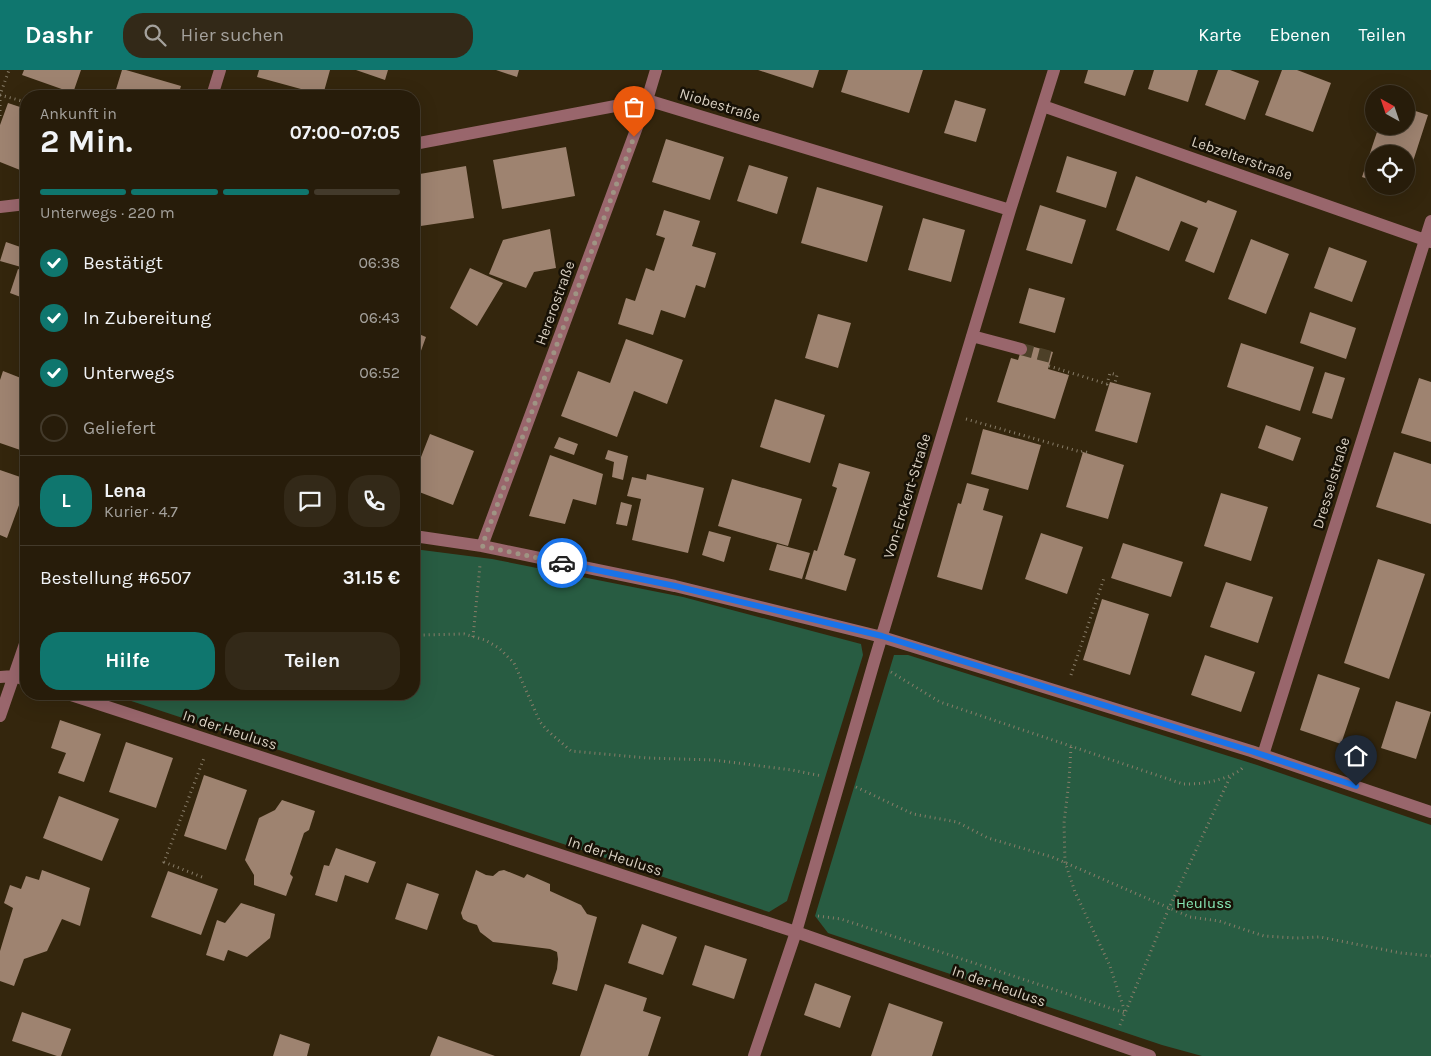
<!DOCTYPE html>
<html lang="de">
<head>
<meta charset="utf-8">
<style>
  :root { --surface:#271c0a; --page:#332918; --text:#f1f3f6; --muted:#a4a19c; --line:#433a2b; --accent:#0f766e }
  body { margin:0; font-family:Karla,sans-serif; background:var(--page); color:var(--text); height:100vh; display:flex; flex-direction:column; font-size:19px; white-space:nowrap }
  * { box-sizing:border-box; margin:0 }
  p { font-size:16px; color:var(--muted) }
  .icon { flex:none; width:28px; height:28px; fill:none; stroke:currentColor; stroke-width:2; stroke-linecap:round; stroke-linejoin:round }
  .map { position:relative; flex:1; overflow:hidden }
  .drawer { position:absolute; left:20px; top:20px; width:400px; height:610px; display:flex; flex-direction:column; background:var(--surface); border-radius:20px; box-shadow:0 5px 20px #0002,0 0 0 1px var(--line) }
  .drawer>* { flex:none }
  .needle { width:32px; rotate:320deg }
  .buttons { position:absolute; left:1365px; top:15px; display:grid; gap:10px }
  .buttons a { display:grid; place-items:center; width:50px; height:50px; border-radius:50%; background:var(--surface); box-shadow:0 5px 20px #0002,0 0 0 1px var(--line); font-size:25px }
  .pin { position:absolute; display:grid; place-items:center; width:42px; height:42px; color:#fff; margin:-51px -21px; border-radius:50% 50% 50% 0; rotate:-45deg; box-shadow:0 0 5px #0007 }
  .pin .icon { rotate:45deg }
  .courier { position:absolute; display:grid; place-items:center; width:50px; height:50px; margin:-25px; border:4px solid #1a73e8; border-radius:50%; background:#fff; color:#222; box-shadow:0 1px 6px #0007 }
  .headline em { font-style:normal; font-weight:700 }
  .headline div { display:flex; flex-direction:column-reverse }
  .headline { display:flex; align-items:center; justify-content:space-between; height:85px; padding:0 20px }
  h1 { font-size:32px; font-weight:700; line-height:38px }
  .bar { display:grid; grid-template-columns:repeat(4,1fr); gap:8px 5px; align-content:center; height:60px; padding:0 20px }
  .bar i { height:6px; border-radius:4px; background:var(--line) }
  .bar .current { background:var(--accent) }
  .bar p { grid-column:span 4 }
  .line { display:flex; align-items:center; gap:12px; padding:0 20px; border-top:1px solid var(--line) }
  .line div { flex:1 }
  .round { display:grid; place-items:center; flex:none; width:52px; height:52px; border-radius:20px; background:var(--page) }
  ol { padding:0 20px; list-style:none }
  li { display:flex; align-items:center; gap:15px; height:55px }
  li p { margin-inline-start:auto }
  li .icon { padding:5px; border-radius:50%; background:var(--accent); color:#fff; stroke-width:4 }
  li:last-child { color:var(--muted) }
  li i { width:28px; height:28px; border:2px solid var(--line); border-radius:50% }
  .primary-button { display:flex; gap:10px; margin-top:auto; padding:10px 20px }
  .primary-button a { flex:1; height:58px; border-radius:20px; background:var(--accent); color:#fff; font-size:20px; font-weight:700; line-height:58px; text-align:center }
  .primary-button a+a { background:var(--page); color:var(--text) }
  header { display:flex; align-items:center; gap:30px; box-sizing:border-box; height:70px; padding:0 25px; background:var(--accent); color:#fff }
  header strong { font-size:24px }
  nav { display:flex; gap:28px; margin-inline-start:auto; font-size:18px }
  .search { width:350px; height:45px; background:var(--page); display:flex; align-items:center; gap:12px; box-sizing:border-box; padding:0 18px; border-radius:20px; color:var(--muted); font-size:19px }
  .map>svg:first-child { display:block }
  .green { fill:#285c42 }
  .building { fill:#9e8370 }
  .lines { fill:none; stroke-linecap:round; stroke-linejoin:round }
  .minor-tunnel { stroke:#4d4028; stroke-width:12; stroke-dasharray:12 6; stroke-linecap:butt }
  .path { stroke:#887d69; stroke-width:3; stroke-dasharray:1 4; stroke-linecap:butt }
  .minor { stroke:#99666c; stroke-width:12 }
  .done { stroke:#9f9483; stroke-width:5; stroke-dasharray:0 9 }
  .route { stroke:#1a73e8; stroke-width:6 }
  .labels { text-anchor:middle; stroke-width:5; stroke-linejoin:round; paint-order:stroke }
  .street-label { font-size:15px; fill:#d9d0c2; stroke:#171106 }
  .park-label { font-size:15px; fill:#86e7b4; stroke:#171106 }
</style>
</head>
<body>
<header>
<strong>Dashr</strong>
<div class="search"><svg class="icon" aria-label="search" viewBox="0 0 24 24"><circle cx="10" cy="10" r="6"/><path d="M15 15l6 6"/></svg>Hier suchen</div>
<nav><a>Karte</a><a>Ebenen</a><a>Teilen</a></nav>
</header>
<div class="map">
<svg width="1431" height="986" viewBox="0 0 1431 986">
  <rect width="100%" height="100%" fill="#34260d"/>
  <path class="green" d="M 414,479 L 492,489 L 683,527 L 861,574 L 863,585 L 787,831 L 769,842 L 110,624 L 414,624 Z
    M 894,585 L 908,585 L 1257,695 L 1431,755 L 1431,986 L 1202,986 L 1162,975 L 828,863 L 815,846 Z"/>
  <path class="building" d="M 24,0 L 81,0 L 73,23 L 22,5 Z
    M 122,0 L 126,0 L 181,16 L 178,26 L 114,26 Z
    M 259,0 L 330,0 L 323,25 L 257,7 Z
    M 356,0 L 388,0 L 385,10 Z
    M 496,0 L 519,0 L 517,7 Z
    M 758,0 L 819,0 L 813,18 Z
    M 848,0 L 923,0 L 909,43 L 841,22 Z
    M 1088,0 L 1134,0 L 1125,26 L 1084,13 Z
    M 1154,0 L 1198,0 L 1188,32 L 1148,19 Z
    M 1218,0 L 1230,0 L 1259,11 L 1245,50 L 1205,35 Z
    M 1282,0 L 1297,0 L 1331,13 L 1313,62 L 1265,45 Z
    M 955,30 L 986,39 L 976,72 L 944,63 Z
    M 8,33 L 26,39 L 26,87 L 25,86 L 20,100 L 0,92 L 0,55 Z
    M 1406,38 L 1428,45 L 1407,110 L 1406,84 L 1374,84 L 1374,111 L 1362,107 L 1379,56 L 1406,56 Z
    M 666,69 L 724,87 L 710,130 L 652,112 Z
    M 566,77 L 575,126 L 502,139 L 493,90 Z
    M 1067,86 L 1117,102 L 1106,138 L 1056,122 Z
    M 749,95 L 788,107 L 777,144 L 737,131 Z
    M 466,96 L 474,148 L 414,157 L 414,105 Z
    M 1136,106 L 1206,133 L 1208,130 L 1237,141 L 1214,203 L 1185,191 L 1198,158 L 1181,151 L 1169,181 L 1116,160 Z
    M 817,117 L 883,136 L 867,192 L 801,173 Z
    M 1040,135 L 1086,150 L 1072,194 L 1026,180 Z
    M 664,140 L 700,151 L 692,176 L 716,183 L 705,218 L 696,215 L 685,248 L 661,240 L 653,265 L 618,254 L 626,228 L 635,231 L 646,198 L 654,201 L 665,168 L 656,165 Z
    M 923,148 L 965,160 L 951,212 L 908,200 Z
    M 550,159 L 556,198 L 534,202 L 526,218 L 489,204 L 503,170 Z
    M 1251,169 L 1289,184 L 1266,244 L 1228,229 Z
    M 6,172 L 26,179 L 21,197 L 0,191 Z
    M 1329,177 L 1367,191 L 1352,232 L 1314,218 Z
    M 470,198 L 503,213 L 477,256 L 450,238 Z
    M 18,199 L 26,202 L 26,229 L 10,223 Z
    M 1029,218 L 1065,228 L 1055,263 L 1019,253 Z
    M 1310,242 L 1356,258 L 1346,289 L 1300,273 Z
    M 818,244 L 851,253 L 838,298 L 805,288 Z
    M 414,262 L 426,267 L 414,300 Z
    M 626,269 L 683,290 L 667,334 L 634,321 L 617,367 L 561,346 L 578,301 L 610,313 Z
    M 1241,273 L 1314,297 L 1300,341 L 1227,317 Z
    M 1023,274 L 1053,282 L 1048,299 L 1069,305 L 1055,349 L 997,332 L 1011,288 L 1018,290 Z
    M 3,301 L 26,310 L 26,382 L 0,373 L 0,310 Z
    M 1325,302 L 1345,308 L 1332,349 L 1312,343 Z
    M 1419,308 L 1431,312 L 1431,372 L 1401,363 Z
    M 1110,312 L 1151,323 L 1137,373 L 1095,361 Z
    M 775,329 L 825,345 L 810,393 L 760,377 Z
    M 1266,355 L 1301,368 L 1293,391 L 1258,378 Z
    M 983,359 L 1041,375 L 1028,420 L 971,404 Z
    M 430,364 L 474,381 L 453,435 L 414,420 L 414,405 Z
    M 559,367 L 578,374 L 574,385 L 554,378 Z
    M 608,380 L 628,386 L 623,410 L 612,407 L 614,392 L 605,389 Z
    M 1083,382 L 1124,395 L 1108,449 L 1066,437 Z
    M 1394,382 L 1431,394 L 1431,454 L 1376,437 Z
    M 550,385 L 603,404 L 596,435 L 573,429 L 565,454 L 529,446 Z
    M 839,393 L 870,402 L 844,485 L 856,489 L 846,521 L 805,509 L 814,480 L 817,481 L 837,418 L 832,416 Z
    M 0,400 L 26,409 L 26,416 L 7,468 L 0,465 Z
    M 647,404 L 704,418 L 688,483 L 632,470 L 641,429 L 627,426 L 632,407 L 646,410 Z
    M 732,409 L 802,429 L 788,476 L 718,456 Z
    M 967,413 L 989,419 L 983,440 L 1003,446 L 982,520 L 937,507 L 958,433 L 961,434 Z
    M 1221,423 L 1268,437 L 1251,491 L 1204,476 Z
    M 621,432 L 632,435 L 627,456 L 616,454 Z
    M 709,461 L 731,467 L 724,492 L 702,485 Z
    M 1041,463 L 1083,477 L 1067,524 L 1025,509 Z
    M 1123,473 L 1183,492 L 1171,527 L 1111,508 Z
    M 777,474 L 810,483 L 802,509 L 769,500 Z
    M 1378,489 L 1425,504 L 1389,609 L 1344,593 Z
    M 1226,512 L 1273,527 L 1258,573 L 1210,557 Z
    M 1102,529 L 1149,544 L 1130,605 L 1083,590 Z
    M 1205,585 L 1255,602 L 1241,642 L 1191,625 Z
    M 1318,604 L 1360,618 L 1341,674 L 1300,660 Z
    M 1396,631 L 1431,642 L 1416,689 L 1381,678 Z
    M 60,650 L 101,664 L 84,712 L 58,703 L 66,683 L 51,678 Z
    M 126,672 L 173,688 L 156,738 L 109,722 Z
    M 204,705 L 247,720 L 226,780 L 184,766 Z
    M 59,726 L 119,749 L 102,791 L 43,768 Z
    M 282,730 L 315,741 L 309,760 L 304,763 L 290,804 L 293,807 L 286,826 L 254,815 L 254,805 L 245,790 L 259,748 L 275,740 Z
    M 336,778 L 376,792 L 368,813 L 345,805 L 337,832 L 315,825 L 324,795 L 329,796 Z
    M 42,800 L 90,818 L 80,856 L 62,849 L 47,881 L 24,889 L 14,916 L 0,911 L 0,881 L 13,838 L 4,833 L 10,815 L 21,819 L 26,806 L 39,810 Z
    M 476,800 L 486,805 L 493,806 L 499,801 L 504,800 L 524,808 L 527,804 L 550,814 L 550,821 L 581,835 L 587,844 L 597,847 L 577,921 L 552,914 L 557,899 L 558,889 L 557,882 L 550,879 L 493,872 L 480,862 L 477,855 L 468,852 L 463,849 L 461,843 Z
    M 168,801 L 218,819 L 201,865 L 151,847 Z
    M 407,813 L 439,824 L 427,860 L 395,849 Z
    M 241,833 L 275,844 L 270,868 L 247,887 L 228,880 L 224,891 L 206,885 L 217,850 L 225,853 Z
    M 642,854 L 677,867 L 663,905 L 628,893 Z
    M 705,875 L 747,889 L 734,929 L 692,915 Z
    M 815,913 L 851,926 L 840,958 L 804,945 Z
    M 605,914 L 647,928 L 643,941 L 661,947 L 648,986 L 580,986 Z
    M 889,933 L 943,952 L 932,986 L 871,986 Z
    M 22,942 L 71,959 L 61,986 L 57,986 L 12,971 Z
    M 280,964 L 310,974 L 307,986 L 273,986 Z
    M 438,966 L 495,986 L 430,986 Z"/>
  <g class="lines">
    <path class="minor-tunnel" d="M 1021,279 L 1051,287"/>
    <path class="path" d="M 0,25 L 26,32
      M 0,46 L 0,25 L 9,0
      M 1049,296 L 1107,314 L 1110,303 L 1117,305 L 1115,313
      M 966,349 L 1081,382 L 1083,381 L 1089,383 L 1088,384
      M 414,563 L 420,565 L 464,564 L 485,570 L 499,578 L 514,593 L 540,652 L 548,661 L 571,681 L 647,688 L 714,690 L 792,700 L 822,706
      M 473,567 L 480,495
      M 891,602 L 940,632 L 1183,714 C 1189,714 1196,714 1203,713 C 1213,712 1238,705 1243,697
      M 1071,605 L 1104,508
      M 1071,677 L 1069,711 L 1064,753 L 1065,792 L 1075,822 L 1110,896 L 1125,942
      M 856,717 L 913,744 L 957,752 L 988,768 L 1052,787 L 1190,847 L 1219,851 L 1264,866 L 1296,868 L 1320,867 L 1401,883 L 1431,886
      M 202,807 L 164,792 L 204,688
      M 818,846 L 841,849 L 1125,943
      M 1120,955 L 1169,838 L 1231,705"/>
    <path class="minor" d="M 212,26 L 220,0
      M 1043,36 L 1431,172
      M 414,74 L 647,30 L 1010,140
      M 0,137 L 26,134
      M 972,266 L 1021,279
      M 414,466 L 482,476 L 675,516 L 882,567 L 1251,681 L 1431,742
      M 482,476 L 647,30 L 656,0
      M 0,607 L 14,606 L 26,610
      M 68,624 L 796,862 L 1150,986
      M 0,646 L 26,571
      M 1263,685 L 1431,151
      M 754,986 L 796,862 L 874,592 L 1010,140 L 1054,0"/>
  </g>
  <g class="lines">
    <path class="done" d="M 562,493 L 482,476 L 634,67"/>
    <path class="route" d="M 562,493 L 675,516 L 882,566 L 1251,681 L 1356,716"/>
  </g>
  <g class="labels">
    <g class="street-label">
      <text transform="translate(720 35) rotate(17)" y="5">Niobestraße</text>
      <text transform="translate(1242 88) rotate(19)" y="5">Lebzelterstraße</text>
      <text transform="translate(555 233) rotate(-70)" y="5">Hererostraße</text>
      <text transform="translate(1331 413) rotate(-73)" y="5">Dresselstraße</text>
      <text transform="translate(907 426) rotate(-73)" y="5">Von-Erckert-Straße</text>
      <text transform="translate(230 660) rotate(18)" y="5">In der Heuluss</text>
      <text transform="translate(615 786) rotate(18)" y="5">In der Heuluss</text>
      <text transform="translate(999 916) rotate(19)" y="5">In der Heuluss</text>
    </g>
    <g class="park-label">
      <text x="1204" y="838">Heuluss</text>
    </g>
  </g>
</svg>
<div class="buttons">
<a><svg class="needle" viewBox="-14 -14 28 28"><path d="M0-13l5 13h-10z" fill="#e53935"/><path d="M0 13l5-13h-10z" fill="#a4a19c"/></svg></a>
<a><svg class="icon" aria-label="locate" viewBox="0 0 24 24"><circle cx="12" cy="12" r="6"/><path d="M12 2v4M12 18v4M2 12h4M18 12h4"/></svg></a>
</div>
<div class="pin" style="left:634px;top:67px;background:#ea580c"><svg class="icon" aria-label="bag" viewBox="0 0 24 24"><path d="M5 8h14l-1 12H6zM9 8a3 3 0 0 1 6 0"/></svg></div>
<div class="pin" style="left:1356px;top:716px;background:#1f2937"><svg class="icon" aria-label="home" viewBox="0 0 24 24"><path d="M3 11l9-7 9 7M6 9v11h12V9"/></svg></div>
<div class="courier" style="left:562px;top:493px"><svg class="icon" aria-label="car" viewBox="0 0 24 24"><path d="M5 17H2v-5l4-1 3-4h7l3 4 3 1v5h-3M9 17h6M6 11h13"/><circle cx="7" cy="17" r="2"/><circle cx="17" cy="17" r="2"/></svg></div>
<section class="drawer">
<div class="headline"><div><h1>2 Min.</h1><p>Ankunft in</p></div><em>07:00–07:05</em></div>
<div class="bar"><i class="current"></i><i class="current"></i><i class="current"></i><i></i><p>Unterwegs · 220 m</p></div>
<ol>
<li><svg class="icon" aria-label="check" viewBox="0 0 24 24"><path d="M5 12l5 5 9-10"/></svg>Bestätigt<p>06:38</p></li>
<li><svg class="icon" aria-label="check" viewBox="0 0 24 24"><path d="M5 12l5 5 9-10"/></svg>In Zubereitung<p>06:43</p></li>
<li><svg class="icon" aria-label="check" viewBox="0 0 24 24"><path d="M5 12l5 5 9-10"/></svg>Unterwegs<p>06:52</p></li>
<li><i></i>Geliefert</li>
</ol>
<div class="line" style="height:90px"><b class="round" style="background:var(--accent);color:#fff">L</b><div><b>Lena</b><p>Kurier · 4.7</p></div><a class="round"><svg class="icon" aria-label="chat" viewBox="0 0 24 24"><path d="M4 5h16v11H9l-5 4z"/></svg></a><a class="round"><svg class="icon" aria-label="phone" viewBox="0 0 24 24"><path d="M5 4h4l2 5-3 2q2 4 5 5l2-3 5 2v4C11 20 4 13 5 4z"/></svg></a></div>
<div class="line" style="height:65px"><div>Bestellung #6507</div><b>31.15 €</b></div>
<div class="primary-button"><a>Hilfe</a><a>Teilen</a></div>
</section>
</div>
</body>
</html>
